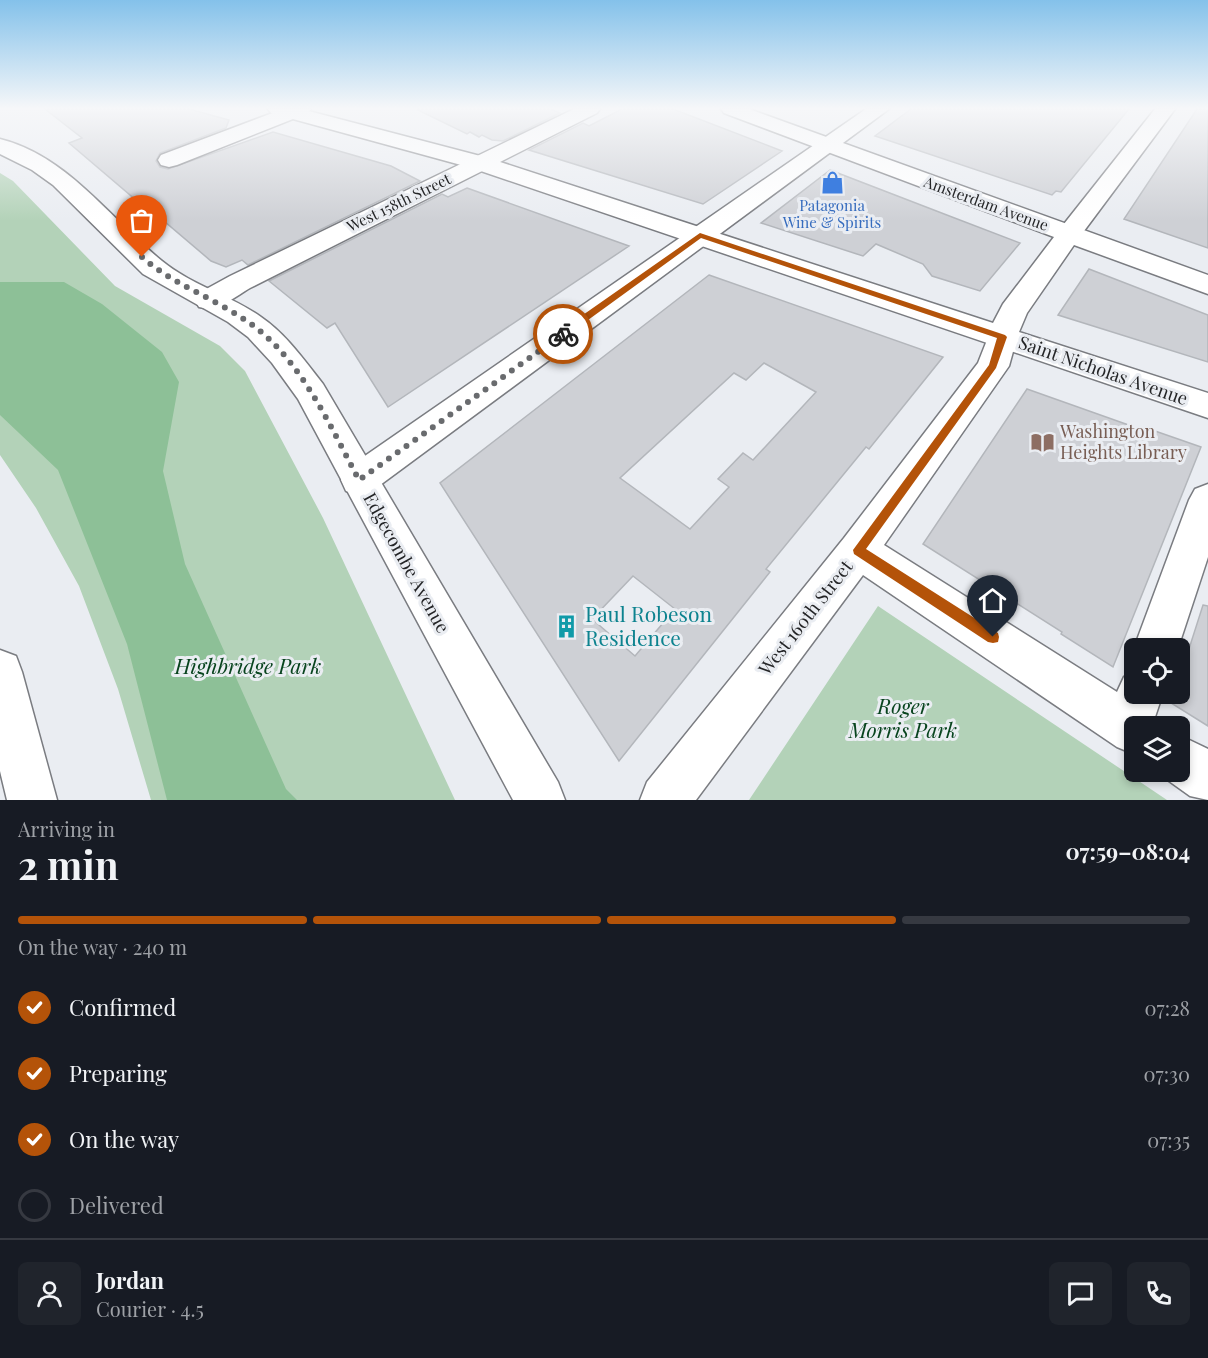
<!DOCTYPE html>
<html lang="en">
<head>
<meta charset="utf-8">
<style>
  :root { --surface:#171b24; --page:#20242c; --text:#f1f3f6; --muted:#9ea1a6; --line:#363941; --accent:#b45309 }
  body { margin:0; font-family:"Playfair Display",serif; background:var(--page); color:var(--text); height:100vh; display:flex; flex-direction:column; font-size:22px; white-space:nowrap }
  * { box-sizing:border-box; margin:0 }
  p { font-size:20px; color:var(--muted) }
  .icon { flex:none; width:33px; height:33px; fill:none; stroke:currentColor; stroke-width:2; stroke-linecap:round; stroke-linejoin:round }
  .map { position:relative; height:800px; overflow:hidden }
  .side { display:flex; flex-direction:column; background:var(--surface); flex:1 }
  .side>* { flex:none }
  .tools { position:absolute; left:1124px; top:638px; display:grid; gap:12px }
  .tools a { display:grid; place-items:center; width:66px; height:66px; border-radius:9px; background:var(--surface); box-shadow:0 3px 9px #0003; font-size:30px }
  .pin { position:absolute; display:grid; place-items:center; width:51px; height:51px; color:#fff; margin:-62px -26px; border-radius:50% 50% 50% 0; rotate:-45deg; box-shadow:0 0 6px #0007 }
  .pin .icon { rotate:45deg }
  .courier { position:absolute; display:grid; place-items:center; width:60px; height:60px; margin:-30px; border:4px solid #b45309; border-radius:50%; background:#fff; color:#222; box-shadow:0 2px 8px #0007 }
  .summary em { font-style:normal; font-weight:700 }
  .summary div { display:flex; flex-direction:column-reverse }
  .summary { display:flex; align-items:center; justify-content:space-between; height:102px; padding:0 18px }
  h1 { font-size:39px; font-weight:700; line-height:45px }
  .bar { display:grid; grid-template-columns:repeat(4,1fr); gap:9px 6px; align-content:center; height:72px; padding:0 18px }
  .bar i { height:8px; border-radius:4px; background:var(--line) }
  .bar .selected { background:var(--accent) }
  .bar p { grid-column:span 4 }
  .line { display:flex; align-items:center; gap:15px; padding:0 18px; border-top:2px solid var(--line) }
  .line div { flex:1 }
  .round { display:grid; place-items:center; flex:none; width:63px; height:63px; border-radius:9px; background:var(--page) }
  ol { padding:0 18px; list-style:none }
  li { display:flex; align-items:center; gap:18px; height:66px }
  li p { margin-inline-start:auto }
  li .icon { padding:6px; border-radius:50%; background:var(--accent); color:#fff; stroke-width:4 }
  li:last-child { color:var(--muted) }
  li i { width:33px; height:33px; border:3px solid var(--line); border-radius:50% }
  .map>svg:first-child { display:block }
  .green { fill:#b3d2b8 }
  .forest { fill:#8dc097 }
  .building { fill:#ced0d5; stroke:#b3b6bb; stroke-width:1.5; fill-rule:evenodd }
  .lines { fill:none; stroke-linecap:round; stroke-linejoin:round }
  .street-casing { stroke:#7a7c81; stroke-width:3 }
  .secondary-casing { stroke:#7a7c81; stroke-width:3 }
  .street { fill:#fff; fill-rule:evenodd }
  .secondary { fill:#fff; fill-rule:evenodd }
  .route { fill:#b45309 }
  .done { stroke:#696b6e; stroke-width:6; stroke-dasharray:0 10.8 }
  .labels { text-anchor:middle; stroke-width:6; stroke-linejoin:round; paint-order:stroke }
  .far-street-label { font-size:15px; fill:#242527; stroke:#eaedf2 }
  .far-shop-label { font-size:15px; fill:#366cbe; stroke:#eaedf2 }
  .street-label { font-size:18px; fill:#242527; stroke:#eaedf2 }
  .education-label { font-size:18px; fill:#785e54; stroke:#eaedf2; text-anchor:start }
  .near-culture-label { font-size:21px; fill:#0d838f; stroke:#eaedf2; text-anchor:start }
  .near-park-label { font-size:21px; font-style:italic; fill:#08441e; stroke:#eaedf2 }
</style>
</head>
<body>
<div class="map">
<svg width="1208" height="800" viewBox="0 0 1208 800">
  <rect width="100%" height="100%" fill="#eaedf2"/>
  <path class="green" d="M 0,173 L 13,181 L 115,286 L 220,346 L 245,371 L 323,518 L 455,800 L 151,800 L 118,689 L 79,586 L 36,508 L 0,455 Z
    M 878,606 L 1167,800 L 749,800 Z"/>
  <path class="forest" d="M 0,282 L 64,282 L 102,304 L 162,352 L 179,382 L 163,471 L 185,564 L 286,789 L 297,800 L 167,800 L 127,644 L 58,470 L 0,415 Z"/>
  <path class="building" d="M 45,109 L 189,109 L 229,120 L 226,128 L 160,153 L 156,161 L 160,167 L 168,169 L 273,132 L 391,166 L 420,181 L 248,265 L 242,260 L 226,267 L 211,261 L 165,222 L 163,223 L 69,143 L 82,138 Z
    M 416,109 L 550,109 L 560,113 L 503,141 L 492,140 L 482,135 L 479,137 L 470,132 L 467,134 Z
    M 622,109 L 673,109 L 782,151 L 703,204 L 529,150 L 583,123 L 589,126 Z
    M 911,109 L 1129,109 L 1061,192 L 1056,191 L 1052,195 L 875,136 Z
    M 1197,109 L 1208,109 L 1208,248 L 1124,219 Z
    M 830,170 L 952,217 L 1020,243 L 980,291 L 932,276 L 923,264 L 876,244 L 863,256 L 761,223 Z
    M 467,188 L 629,246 L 388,407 L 335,323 L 327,328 L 269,281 L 442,194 L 448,197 Z
    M 1089,269 L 1208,315 L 1208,362 L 1058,315 Z
    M 709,275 L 943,357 L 869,449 L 866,447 L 807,519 L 766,569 L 770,572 L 619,761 L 440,483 ZM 764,363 L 816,392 L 753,460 L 743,453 L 718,479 L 729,487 L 690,529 L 620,478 L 734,373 L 746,380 ZM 633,576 L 675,609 L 635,656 L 592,619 Z
    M 1027,389 L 1154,434 L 1155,431 L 1201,447 L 1113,667 L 1061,634 L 1062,632 L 923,544 Z
    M 1203,605 L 1208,606 L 1208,726 L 1171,703 L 1175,693 L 1179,693 L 1179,680 Z"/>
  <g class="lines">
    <defs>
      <path id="street" d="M 283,109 L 311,109 L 308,113 L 177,165 L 169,167 L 161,165 L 158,160 L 161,155 Z
        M 574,109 L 600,109 L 597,113 L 250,288 C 233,298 218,312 199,307 L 195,300 L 199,293 L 230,276 Z
        M 866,109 L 889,109 L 372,491 L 359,495 L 346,491 L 341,480 L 346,469 Z
        M 1155,109 L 1175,109 L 1078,239 L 1069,242 L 1060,239 L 1056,234 L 1060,229 Z
        M 1002,327 L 1013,330 L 1017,337 L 1009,366 L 884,545 L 1117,692 L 1124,677 L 1134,673 L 1134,693 L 1163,693 L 1154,720 L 1156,726 L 1134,726 L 1134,754 L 1117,747 L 863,575 L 696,800 L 640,800 L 647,782 L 844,538 L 978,363 L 991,330 Z
        M 1208,484 L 1208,557 L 1178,648 L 1134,648 L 1189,500 L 1195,489 Z
        M 1179,735 L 1208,749 L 1208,800 L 1190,796 L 1162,776 L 1160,771 L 1179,771 Z"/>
      <path id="secondary" d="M 268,109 L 301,109 L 488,158 L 993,323 L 1003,304 L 1054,237 L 724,113 L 721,109 L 749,109 L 1208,275 L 1208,294 L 1074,245 L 1027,313 L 1019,332 L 1208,393 L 1208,418 L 472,168 L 271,113 Z
        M 0,139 C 68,156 110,219 162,261 C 191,285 230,295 261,317 C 286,334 304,360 323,384 L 558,782 L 565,800 L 513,800 L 298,399 L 272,363 L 248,337 L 228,322 L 143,274 L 53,185 L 32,170 L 0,154 Z
        M 0,650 L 16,656 L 22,672 L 57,800 L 7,800 L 0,771 Z"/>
    </defs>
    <use href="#street" class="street-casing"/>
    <use href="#secondary" class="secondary-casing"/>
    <use href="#street" class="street"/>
    <use href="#secondary" class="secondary"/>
  </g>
  <linearGradient id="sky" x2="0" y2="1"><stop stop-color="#84c1ea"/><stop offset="0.49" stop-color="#f6f7f9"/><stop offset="1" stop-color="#f6f7f9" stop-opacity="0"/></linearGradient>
  <rect width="1208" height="221" fill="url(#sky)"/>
  <path class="route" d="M 700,233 L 1005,335 L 1007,337 L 996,368 L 866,549 L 998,633 L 999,637 L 998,642 L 993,643 L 988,642 L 854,554 L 853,550 L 989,365 L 997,338 L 701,238 L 566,336 L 560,336 L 560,331 Z"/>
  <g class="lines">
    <path class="done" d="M 142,257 C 175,286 215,298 251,324 C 302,361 330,426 359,480 L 563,334"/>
  </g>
  <defs>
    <symbol id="shop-bare" viewBox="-9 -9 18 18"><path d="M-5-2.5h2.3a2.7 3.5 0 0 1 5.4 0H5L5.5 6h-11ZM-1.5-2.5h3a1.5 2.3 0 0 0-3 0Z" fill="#3f7fe0" stroke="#eaedf2" stroke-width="2.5" paint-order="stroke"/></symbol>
    <symbol id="library-bare" viewBox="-9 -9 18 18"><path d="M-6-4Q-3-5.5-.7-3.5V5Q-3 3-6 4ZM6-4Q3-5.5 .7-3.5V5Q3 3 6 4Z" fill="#8d6e63" stroke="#eaedf2" stroke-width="2.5" paint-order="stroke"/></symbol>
    <symbol id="building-bare" viewBox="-9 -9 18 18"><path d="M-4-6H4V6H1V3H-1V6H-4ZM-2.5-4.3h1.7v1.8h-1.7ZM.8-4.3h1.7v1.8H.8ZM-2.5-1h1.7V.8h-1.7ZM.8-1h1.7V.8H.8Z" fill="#0f9aa8" stroke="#eaedf2" stroke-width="2.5" paint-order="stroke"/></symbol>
  </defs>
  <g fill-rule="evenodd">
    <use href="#shop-bare" x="816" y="166" width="33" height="33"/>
    <use href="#library-bare" x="1026" y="426" width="33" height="33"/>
    <use href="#building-bare" x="550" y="610" width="33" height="33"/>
  </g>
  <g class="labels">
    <g class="far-street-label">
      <text transform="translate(399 203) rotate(-26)" y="5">West 158th Street</text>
      <text transform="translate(986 204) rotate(20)" y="5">Amsterdam Avenue</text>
    </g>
    <g class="far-shop-label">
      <text x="832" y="211">Patagonia<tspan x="832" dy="17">Wine &amp; Spirits</tspan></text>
    </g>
    <g class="street-label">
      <text transform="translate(1103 371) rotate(19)" y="6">Saint Nicholas Avenue</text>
      <text transform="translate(406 563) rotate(61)" y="6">Edgecombe Avenue</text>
      <text transform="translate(806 618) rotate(-52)" y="6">West 160th Street</text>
    </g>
    <g class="education-label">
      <text x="1060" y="438">Washington<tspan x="1060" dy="21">Heights Library</tspan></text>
    </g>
    <g class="near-culture-label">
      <text x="585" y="622">Paul Robeson<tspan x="585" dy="24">Residence</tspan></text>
    </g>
    <g class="near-park-label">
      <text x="248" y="674">Highbridge Park</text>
      <text x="903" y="714">Roger<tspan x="903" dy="24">Morris Park</tspan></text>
    </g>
  </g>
</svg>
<div class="tools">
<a><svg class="icon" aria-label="locate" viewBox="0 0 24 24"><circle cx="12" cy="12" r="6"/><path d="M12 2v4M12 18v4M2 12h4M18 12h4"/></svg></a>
<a><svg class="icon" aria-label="layers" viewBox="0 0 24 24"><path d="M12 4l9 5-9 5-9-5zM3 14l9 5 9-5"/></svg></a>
</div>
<div class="pin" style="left:142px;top:257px;background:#ea580c"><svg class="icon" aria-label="bag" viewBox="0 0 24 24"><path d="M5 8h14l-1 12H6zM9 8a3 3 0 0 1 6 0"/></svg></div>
<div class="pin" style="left:993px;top:637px;background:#1f2937"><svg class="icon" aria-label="home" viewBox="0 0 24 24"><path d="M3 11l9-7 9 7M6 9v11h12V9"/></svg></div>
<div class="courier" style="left:563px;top:334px"><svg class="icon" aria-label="bike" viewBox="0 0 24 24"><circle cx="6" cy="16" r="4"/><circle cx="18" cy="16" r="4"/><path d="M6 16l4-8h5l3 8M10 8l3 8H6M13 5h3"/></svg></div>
</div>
<section class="side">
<div class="summary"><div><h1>2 min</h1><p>Arriving in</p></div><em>07:59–08:04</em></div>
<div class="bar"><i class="selected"></i><i class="selected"></i><i class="selected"></i><i></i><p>On the way · 240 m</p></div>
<ol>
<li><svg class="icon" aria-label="check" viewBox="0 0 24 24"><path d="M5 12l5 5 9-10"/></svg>Confirmed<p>07:28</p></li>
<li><svg class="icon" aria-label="check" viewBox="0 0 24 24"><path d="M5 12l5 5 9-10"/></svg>Preparing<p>07:30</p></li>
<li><svg class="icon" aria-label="check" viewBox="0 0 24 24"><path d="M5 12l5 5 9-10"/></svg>On the way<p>07:35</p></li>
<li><i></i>Delivered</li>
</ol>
<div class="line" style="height:108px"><a class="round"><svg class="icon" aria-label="person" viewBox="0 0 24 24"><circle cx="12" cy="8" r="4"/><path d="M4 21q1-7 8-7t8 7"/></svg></a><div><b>Jordan</b><p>Courier · 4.5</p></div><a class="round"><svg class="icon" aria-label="chat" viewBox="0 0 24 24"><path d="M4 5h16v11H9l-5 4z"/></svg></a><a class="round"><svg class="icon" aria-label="phone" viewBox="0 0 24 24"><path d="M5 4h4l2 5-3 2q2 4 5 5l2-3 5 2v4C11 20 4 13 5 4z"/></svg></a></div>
</section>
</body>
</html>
